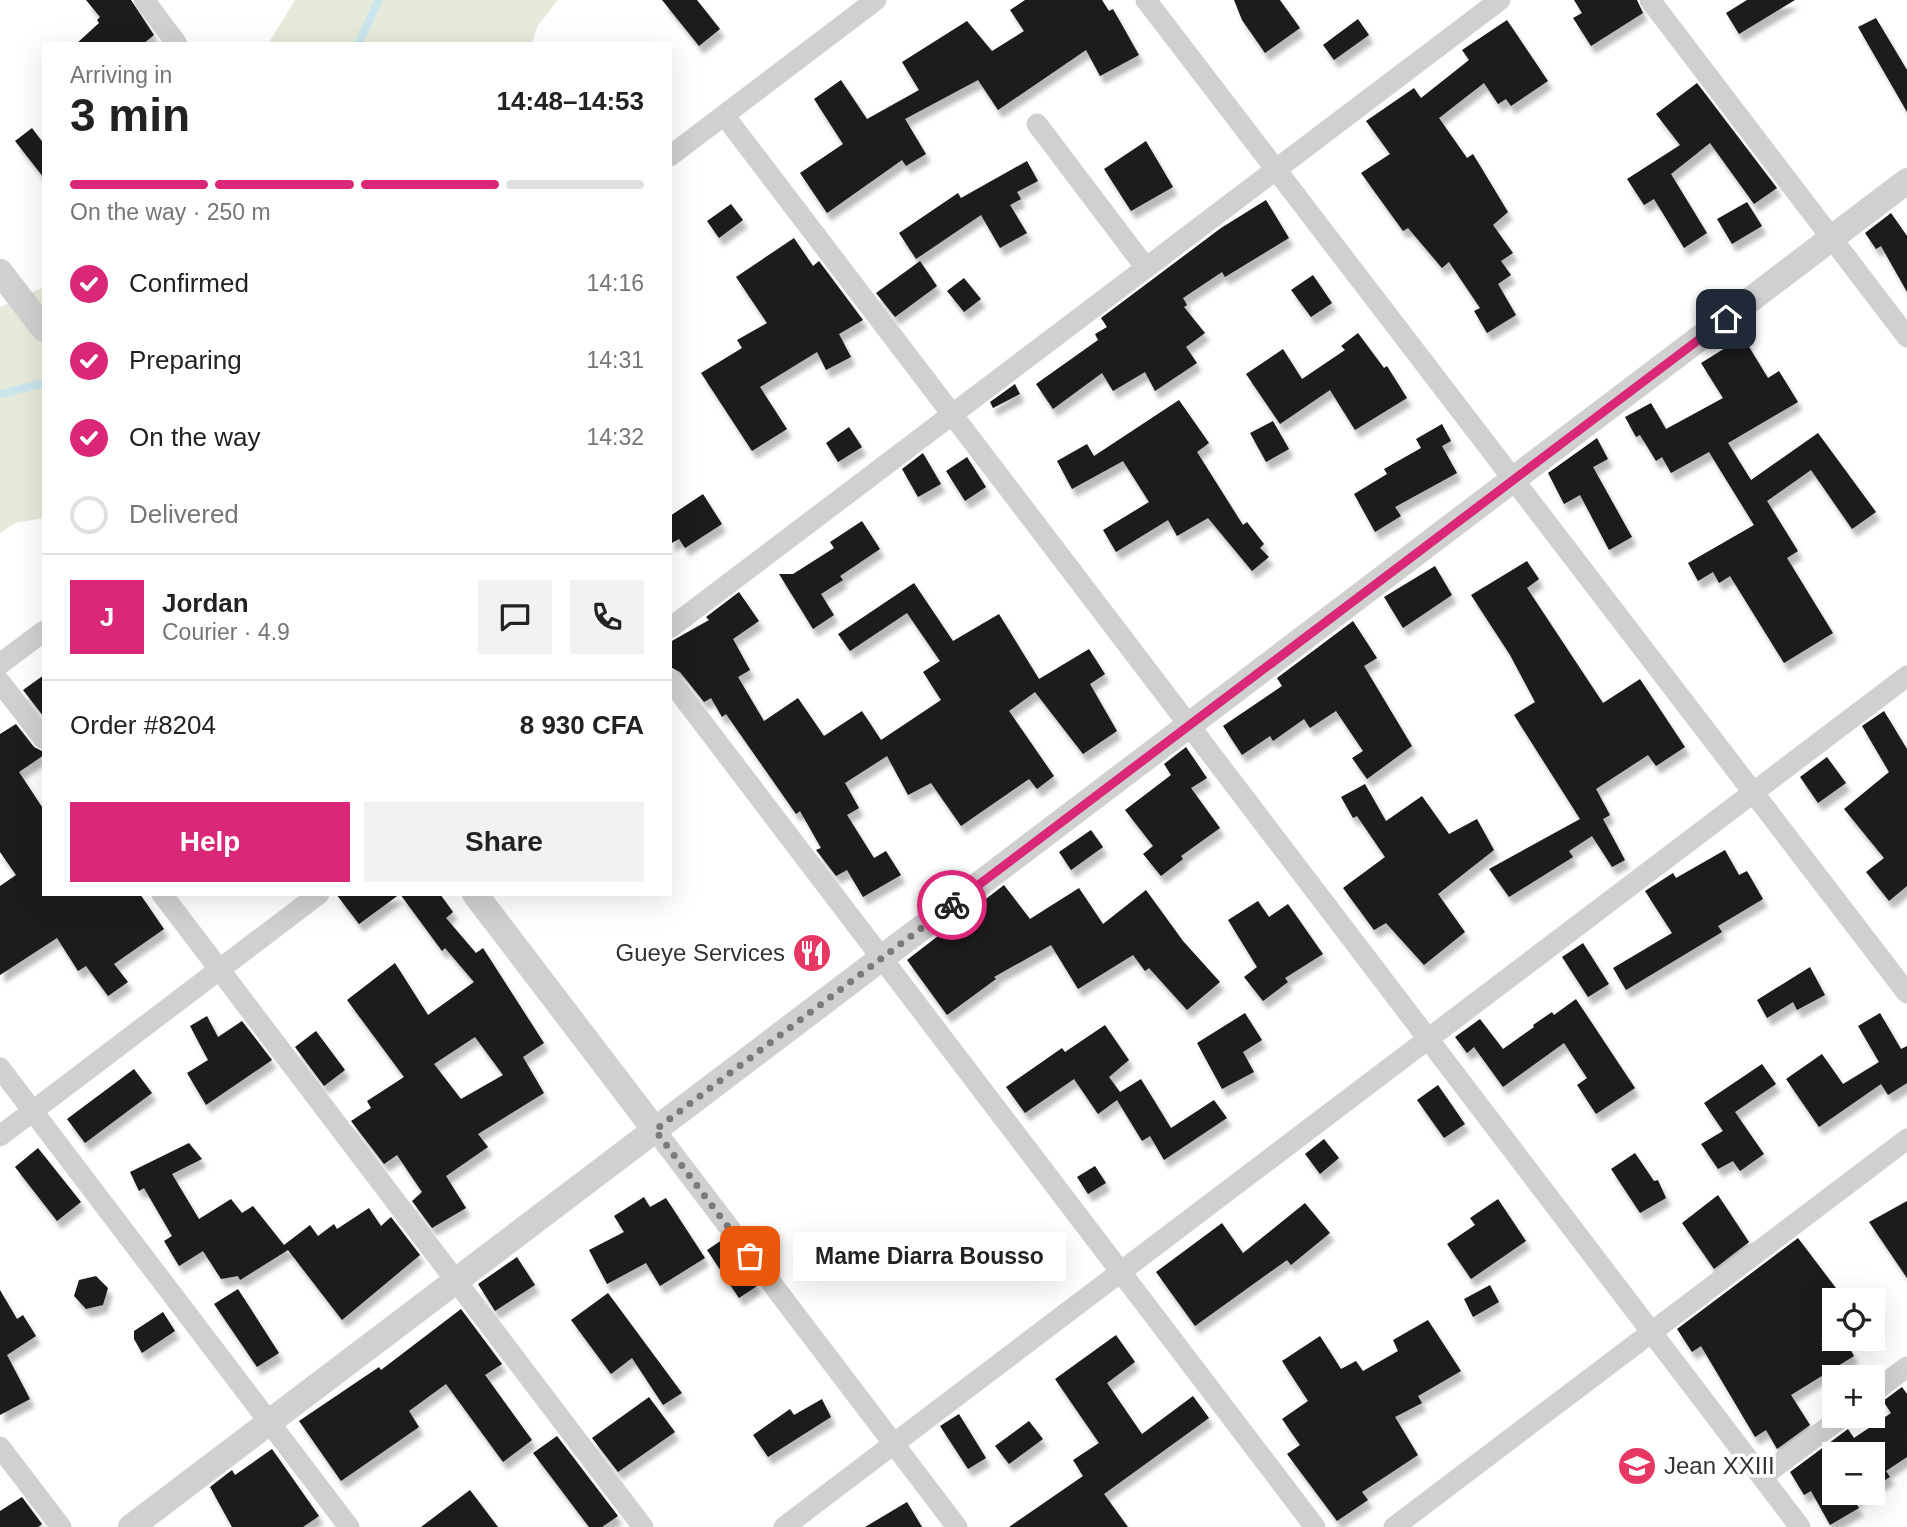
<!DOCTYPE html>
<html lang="en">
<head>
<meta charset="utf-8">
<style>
  :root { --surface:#fff; --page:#f2f2f2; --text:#222; --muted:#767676; --line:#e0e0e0; --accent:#db2777 }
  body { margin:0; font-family:Arial,sans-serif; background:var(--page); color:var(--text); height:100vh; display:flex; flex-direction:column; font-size:26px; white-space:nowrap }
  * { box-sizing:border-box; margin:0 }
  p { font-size:23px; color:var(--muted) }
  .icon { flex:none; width:38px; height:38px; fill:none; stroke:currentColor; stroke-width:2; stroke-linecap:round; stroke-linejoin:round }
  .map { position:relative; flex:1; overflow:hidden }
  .drawer { position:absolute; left:42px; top:42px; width:630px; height:854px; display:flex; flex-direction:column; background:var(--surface); border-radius:0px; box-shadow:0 7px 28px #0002 }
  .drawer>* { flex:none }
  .tools { position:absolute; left:1822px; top:1288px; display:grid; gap:14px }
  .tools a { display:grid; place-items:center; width:63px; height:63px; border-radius:0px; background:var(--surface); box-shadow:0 7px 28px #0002; font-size:35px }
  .pin { position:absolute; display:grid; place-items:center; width:60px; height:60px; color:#fff; margin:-30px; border-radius:14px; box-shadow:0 4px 10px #0006 }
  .courier { position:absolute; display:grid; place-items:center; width:70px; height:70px; margin:-35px; border:5px solid #db2777; border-radius:50%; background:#fff; color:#222; box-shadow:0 2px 9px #0007 }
  .bubble { position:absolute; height:49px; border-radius:0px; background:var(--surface); box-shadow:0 7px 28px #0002; font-size:23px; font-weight:700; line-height:49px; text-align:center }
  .overview em { font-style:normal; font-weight:700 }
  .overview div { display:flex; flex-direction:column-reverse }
  .overview { display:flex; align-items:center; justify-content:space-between; height:119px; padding:0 28px }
  h1 { font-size:46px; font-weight:700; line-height:52px }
  .bar { display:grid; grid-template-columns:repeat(4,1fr); gap:10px 7px; align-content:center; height:84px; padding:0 28px }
  .bar i { height:9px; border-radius:5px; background:var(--line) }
  .bar .active { background:var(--accent) }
  .bar p { grid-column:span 4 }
  .line { display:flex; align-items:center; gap:18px; padding:0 28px; border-top:2px solid var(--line) }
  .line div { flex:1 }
  .round { display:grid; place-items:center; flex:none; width:74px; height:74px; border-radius:0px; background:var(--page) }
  ol { padding:0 28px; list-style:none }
  li { display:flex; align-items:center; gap:21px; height:77px }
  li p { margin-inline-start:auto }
  li .icon { padding:7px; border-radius:50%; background:var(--accent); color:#fff; stroke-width:4 }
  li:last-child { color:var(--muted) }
  li i { width:38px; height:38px; border:4px solid var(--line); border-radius:50% }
  .primary-button { display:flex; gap:14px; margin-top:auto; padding:14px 28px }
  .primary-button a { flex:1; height:80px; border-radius:0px; background:var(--accent); color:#fff; font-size:28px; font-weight:700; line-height:80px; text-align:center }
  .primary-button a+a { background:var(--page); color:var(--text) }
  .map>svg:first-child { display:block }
  .green { fill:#e5eadb }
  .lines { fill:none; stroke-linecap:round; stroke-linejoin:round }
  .stream { stroke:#cbe5ec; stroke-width:8 }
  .building { fill:#1a1a1a; fill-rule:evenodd; filter:url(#shadow) }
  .minor { stroke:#d0d0d0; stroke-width:21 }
  .tertiary { stroke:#d0d0d0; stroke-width:26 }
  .done { stroke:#7a7a7a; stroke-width:7; stroke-dasharray:0 12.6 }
  .route { stroke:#db2777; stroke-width:9 }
  .labels { text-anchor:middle; stroke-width:7; stroke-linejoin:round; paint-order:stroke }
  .poi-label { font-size:24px; fill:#333; stroke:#fff; text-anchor:end }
</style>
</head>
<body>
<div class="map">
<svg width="1907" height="1527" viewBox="0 0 1907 1527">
  <defs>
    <filter id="shadow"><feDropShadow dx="4.5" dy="8" stdDeviation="2" flood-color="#0004"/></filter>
  </defs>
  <rect width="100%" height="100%" fill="#fff"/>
  <path class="green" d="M 295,0 L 558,0 L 537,27 L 532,44 L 268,44 Z
    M 44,287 L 44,518 L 15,523 L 0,533 L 0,307 Z"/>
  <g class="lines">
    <path class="stream" d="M 358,44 L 379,0
      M 0,394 L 44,383"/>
  </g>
  <path class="building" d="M 86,0 L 131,0 L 154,35 L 143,44 L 76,44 L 99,23 L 97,20 L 100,17 Z
    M 662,0 L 697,0 L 720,29 L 699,46 Z
    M 1025,0 L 1102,0 L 1109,11 L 1113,9 L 1139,55 L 1100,76 L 1086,50 L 998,110 L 978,80 L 905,119 L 926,154 L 906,166 L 902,160 L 827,213 L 800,173 L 843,144 L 814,99 L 841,80 L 867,119 L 919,90 L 902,62 L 967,21 L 992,51 L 1024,31 L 1010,10 Z
    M 1234,0 L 1280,0 L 1300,28 L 1265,53 L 1242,20 Z
    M 1574,0 L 1637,0 L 1643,13 L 1591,46 L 1573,18 L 1582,13 Z
    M 1747,0 L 1795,0 L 1739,34 L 1726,13 Z
    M 1876,18 L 1907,70 L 1907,112 L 1858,27 Z
    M 1358,19 L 1369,35 L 1334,60 L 1323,45 Z
    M 1507,20 L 1548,81 L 1511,106 L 1506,99 L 1498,104 L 1484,83 L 1439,118 L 1467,158 L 1473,154 L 1508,212 L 1493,225 L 1513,253 L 1501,261 L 1511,275 L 1498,284 L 1516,315 L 1487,333 L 1474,311 L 1480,308 L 1449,262 L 1442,268 L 1408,228 L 1403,231 L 1361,173 L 1390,154 L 1366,121 L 1414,88 L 1421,98 L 1469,60 L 1462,50 Z
    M 1697,83 L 1777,188 L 1754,204 L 1710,143 L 1671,174 L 1707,233 L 1684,248 L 1654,199 L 1644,205 L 1627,179 L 1680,145 L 1656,114 Z
    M 32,128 L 44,144 L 44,178 L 15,141 Z
    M 1146,141 L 1173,187 L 1131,211 L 1104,169 Z
    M 1027,161 L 1038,181 L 1017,192 L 1021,199 L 1010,205 L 1027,233 L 1000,248 L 981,215 L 916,259 L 899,233 L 958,193 L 961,198 Z
    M 1266,200 L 1289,238 L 1225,277 L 1222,272 L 1183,298 L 1187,305 L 1184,307 L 1205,333 L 1186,347 L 1197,363 L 1155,391 L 1145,372 L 1113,391 L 1102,373 L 1053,409 L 1036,384 L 1098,340 L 1095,334 L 1107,327 L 1101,318 L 1221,228 Z
    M 1747,202 L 1762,226 L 1732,244 L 1717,219 Z
    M 731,204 L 743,220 L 719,238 L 707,221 Z
    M 1891,213 L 1907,236 L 1907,292 L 1881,246 L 1876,249 L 1865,233 Z
    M 794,238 L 813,266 L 819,261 L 863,320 L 839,334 L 851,357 L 826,370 L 817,352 L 760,387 L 787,429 L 752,451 L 701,373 L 742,348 L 737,340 L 767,323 L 736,277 Z
    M 920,261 L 937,286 L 895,317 L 876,293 Z
    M 1313,275 L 1332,303 L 1311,317 L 1291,290 Z
    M 964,278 L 981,299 L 964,312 L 947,291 Z
    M 1358,333 L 1384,368 L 1387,366 L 1407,398 L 1355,430 L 1330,390 L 1280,424 L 1246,374 L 1283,349 L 1302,379 L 1345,350 L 1341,346 Z
    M 1743,337 L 1768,378 L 1779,371 L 1798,402 L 1728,443 L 1751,480 L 1818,433 L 1876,512 L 1852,529 L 1811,470 L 1767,501 L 1798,551 L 1787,558 L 1833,633 L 1784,663 L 1730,576 L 1719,583 L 1713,572 L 1698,581 L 1688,563 L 1754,525 L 1709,452 L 1671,473 L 1662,457 L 1656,461 L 1640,435 L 1636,437 L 1625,417 L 1651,403 L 1666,429 L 1723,398 L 1701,363 Z
    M 1015,384 L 1020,394 L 993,408 L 990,402 Z
    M 1179,400 L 1209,443 L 1197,452 L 1243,525 L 1247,522 L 1264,544 L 1260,548 L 1269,557 L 1252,571 L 1208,518 L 1177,536 L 1168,520 L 1116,552 L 1103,530 L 1149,502 L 1123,461 L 1072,489 L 1057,461 L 1087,444 L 1094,456 Z
    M 1273,421 L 1289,449 L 1266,462 L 1250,433 Z
    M 1442,424 L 1451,441 L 1442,446 L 1457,473 L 1395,507 L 1401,516 L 1375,532 L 1354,494 L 1387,474 L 1384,469 L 1421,448 L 1416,439 Z
    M 849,427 L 862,447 L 838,462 L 826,443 Z
    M 1597,438 L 1608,459 L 1593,467 L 1632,537 L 1609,550 L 1580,495 L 1564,504 L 1548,473 Z
    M 923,453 L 941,484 L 918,497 L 902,469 Z
    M 967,457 L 986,487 L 965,501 L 946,471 Z
    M 703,494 L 722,524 L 685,548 L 679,539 L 670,544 L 670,516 Z
    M 862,521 L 880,549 L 840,576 L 843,580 L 821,594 L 834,615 L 813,629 L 779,574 L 793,574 L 834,548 L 830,542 Z
    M 1527,561 L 1539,579 L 1527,588 L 1603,703 L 1640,679 L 1685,747 L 1656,766 L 1648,755 L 1596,789 L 1610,815 L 1603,819 L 1625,860 L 1612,867 L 1592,836 L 1569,851 L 1573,857 L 1509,897 L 1489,869 L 1580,819 L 1514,715 L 1535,702 L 1510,655 L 1471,595 Z
    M 1435,566 L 1452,595 L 1403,628 L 1384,597 Z
    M 914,583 L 953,641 L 999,614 L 1039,679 L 1089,649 L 1105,674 L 1090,684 L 1117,731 L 1083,754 L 1035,692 L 1009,711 L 1054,776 L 1037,789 L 1029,779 L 961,826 L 931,783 L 908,795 L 887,756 L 845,783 L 859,808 L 847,815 L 874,858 L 886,851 L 901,875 L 863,897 L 847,870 L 836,876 L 816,850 L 821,848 L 800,811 L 796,814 L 726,714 L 722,717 L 711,698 L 704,702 L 680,672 L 670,667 L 670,642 L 709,620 L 706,617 L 739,592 L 759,621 L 733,639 L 750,670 L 738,677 L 764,721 L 798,698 L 824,736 L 862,711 L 881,740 L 941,700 L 923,672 L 940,661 L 907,613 L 850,651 L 838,634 Z
    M 1353,621 L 1377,658 L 1364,666 L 1412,746 L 1367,779 L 1352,758 L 1363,751 L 1336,711 L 1310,728 L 1304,719 L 1273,741 L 1270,736 L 1242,755 L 1223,726 L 1282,686 L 1277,678 Z
    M 44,675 L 44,717 L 23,690 Z
    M 1884,711 L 1907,749 L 1907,886 L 1889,901 L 1866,872 L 1884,858 L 1844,809 L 1889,772 L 1862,726 Z
    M 16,724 L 34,747 L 44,752 L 44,755 L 19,772 L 44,810 L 44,894 L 140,894 L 164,929 L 114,964 L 128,982 L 108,996 L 86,966 L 78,971 L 57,938 L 0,975 L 0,886 L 16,875 L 0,852 L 0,734 Z
    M 1186,747 L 1207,778 L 1191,788 L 1220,828 L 1181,856 L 1183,859 L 1161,876 L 1143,854 L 1153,846 L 1125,810 L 1171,775 L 1164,764 Z
    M 1827,757 L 1846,783 L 1818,803 L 1800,777 Z
    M 1365,784 L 1386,821 L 1422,796 L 1449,834 L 1477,819 L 1494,850 L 1438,894 L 1465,932 L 1424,965 L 1386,923 L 1374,930 L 1343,888 L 1385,857 L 1357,816 L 1353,818 L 1341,797 Z
    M 1091,830 L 1103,847 L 1071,870 L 1059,852 Z
    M 1725,850 L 1739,875 L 1747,871 L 1763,899 L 1718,926 L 1722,932 L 1626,990 L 1613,968 L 1672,933 L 1645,891 L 1673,873 L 1676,878 Z
    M 1004,885 L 1030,919 L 1079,888 L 1103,924 L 1146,890 L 1183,941 L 1220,982 L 1187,1010 L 1149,968 L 1145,971 L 1133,955 L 1078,989 L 1051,945 L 994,977 L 996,979 L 947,1015 L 907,960 Z
    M 336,894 L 400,894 L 359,924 Z
    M 400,894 L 440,894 L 453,912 L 446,918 L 476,953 L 483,948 L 544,1043 L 523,1057 L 544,1093 L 478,1134 L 488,1147 L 446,1176 L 466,1208 L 432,1228 L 412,1201 L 422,1192 L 397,1155 L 384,1164 L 351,1121 L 371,1108 L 367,1101 L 404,1077 L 347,1000 L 395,963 L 428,1015 L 474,982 L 445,948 L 442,951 ZM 475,1037 L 503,1075 L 461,1099 L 434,1064 Z
    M 1258,901 L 1269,917 L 1288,904 L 1323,954 L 1285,978 L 1288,982 L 1263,1001 L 1244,977 L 1257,967 L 1228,920 Z
    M 1583,943 L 1609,984 L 1588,997 L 1562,957 Z
    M 1810,967 L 1825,995 L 1797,1010 L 1793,1002 L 1767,1018 L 1757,1000 Z
    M 1576,999 L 1635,1088 L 1596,1114 L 1577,1085 L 1587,1078 L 1564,1043 L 1503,1087 L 1474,1047 L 1467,1053 L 1455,1037 L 1480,1019 L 1503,1049 L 1534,1027 L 1533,1025 L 1552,1012 L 1554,1015 Z
    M 1245,1013 L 1262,1040 L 1243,1052 L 1254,1072 L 1222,1089 L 1197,1043 Z
    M 1880,1013 L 1901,1049 L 1907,1046 L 1907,1083 L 1888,1095 L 1881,1084 L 1819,1127 L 1786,1079 L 1822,1054 L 1843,1084 L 1879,1062 L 1858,1026 Z
    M 207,1016 L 218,1037 L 242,1021 L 272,1060 L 206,1105 L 187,1073 L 208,1060 L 190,1026 Z
    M 1105,1025 L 1129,1060 L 1109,1077 L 1120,1092 L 1141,1079 L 1171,1128 L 1214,1100 L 1227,1118 L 1164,1160 L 1150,1136 L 1142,1141 L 1117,1100 L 1098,1114 L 1074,1079 L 1025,1113 L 1006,1087 L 1062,1048 L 1065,1052 Z
    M 316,1031 L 345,1070 L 324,1086 L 295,1047 Z
    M 1762,1064 L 1776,1084 L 1735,1112 L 1764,1154 L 1740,1171 L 1733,1161 L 1718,1169 L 1701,1144 L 1723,1131 L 1704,1103 Z
    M 134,1069 L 152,1093 L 85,1143 L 67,1119 Z
    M 1438,1085 L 1465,1124 L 1444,1138 L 1417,1100 Z
    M 1324,1139 L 1339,1158 L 1320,1174 L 1305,1154 Z
    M 189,1143 L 202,1159 L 172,1174 L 199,1219 L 231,1199 L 242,1213 L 253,1206 L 284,1245 L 310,1225 L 318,1236 L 334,1224 L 337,1229 L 369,1208 L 381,1226 L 391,1217 L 420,1255 L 342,1320 L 288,1250 L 240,1280 L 238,1276 L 221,1279 L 203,1251 L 179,1266 L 164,1241 L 172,1236 L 144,1188 L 139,1191 L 130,1172 Z
    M 38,1148 L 81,1202 L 57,1221 L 15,1167 Z
    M 1635,1153 L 1654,1181 L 1658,1180 L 1666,1198 L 1640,1213 L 1611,1169 Z
    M 1095,1166 L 1106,1183 L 1088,1194 L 1077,1177 Z
    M 1718,1195 L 1749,1242 L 1714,1269 L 1682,1223 Z
    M 644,1197 L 650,1207 L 666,1198 L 705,1258 L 660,1286 L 646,1263 L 607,1284 L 589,1250 L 624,1232 L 614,1216 Z
    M 1498,1199 L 1526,1241 L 1471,1279 L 1447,1244 L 1475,1225 L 1470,1218 Z
    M 1907,1201 L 1907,1278 L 1869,1222 Z
    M 1305,1203 L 1330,1233 L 1291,1265 L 1287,1260 L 1195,1326 L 1156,1272 L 1222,1223 L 1243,1253 Z
    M 1798,1238 L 1845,1300 L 1834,1300 L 1834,1330 L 1821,1339 L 1844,1339 L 1854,1356 L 1791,1395 L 1810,1425 L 1777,1449 L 1766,1430 L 1755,1437 L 1701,1346 L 1692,1352 L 1677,1329 Z
    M 722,1240 L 757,1286 L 739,1298 L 707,1250 Z
    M 517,1257 L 535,1285 L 495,1311 L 478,1284 Z
    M 96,1276 L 108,1288 L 103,1305 L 86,1309 L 74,1296 L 79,1280 Z
    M 1490,1285 L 1499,1302 L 1473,1317 L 1464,1299 Z
    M 238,1289 L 279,1353 L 257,1367 L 214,1304 Z
    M 0,1290 L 17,1319 L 23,1315 L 36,1336 L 7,1355 L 30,1399 L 0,1415 Z
    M 608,1293 L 682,1393 L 663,1405 L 632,1358 L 611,1374 L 571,1320 Z
    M 461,1309 L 502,1364 L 485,1375 L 532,1440 L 503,1462 L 446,1384 L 409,1411 L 419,1427 L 341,1481 L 299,1421 L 379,1367 L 381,1370 Z
    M 163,1312 L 175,1331 L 142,1353 L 134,1339 L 134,1331 Z
    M 1428,1320 L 1461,1371 L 1418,1396 L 1422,1403 L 1395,1417 L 1418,1455 L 1362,1492 L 1368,1500 L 1337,1521 L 1287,1454 L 1300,1445 L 1282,1419 L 1308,1401 L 1282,1361 L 1320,1336 L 1341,1369 L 1356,1361 L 1363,1371 L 1398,1351 L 1393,1340 Z
    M 1116,1335 L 1135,1362 L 1107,1383 L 1142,1434 L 1193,1396 L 1209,1418 L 1104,1494 L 1128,1527 L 1009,1527 L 1083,1476 L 1073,1460 L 1099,1443 L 1055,1379 Z
    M 1902,1387 L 1907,1394 L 1907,1457 L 1886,1471 L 1890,1477 L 1872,1488 L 1872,1454 L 1834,1454 L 1834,1493 L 1865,1493 L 1854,1500 L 1859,1508 L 1830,1525 L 1811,1491 L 1804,1495 L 1790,1472 L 1848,1429 L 1854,1438 L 1891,1413 L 1883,1401 Z
    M 649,1397 L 675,1432 L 618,1472 L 592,1438 Z
    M 822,1399 L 831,1417 L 768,1457 L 753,1435 L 790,1409 L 794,1415 Z
    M 959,1414 L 986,1458 L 968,1469 L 940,1426 Z
    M 1029,1421 L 1043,1439 L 1009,1464 L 995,1446 Z
    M 557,1436 L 618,1516 L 602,1527 L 589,1527 L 533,1453 Z
    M 272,1449 L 319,1516 L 303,1527 L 232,1527 L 210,1487 L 232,1470 L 235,1475 Z
    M 470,1490 L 498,1527 L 421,1527 Z
    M 22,1497 L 42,1524 L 38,1527 L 0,1527 L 0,1511 Z
    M 907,1502 L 922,1527 L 865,1527 Z"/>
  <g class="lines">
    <path class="minor" d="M 144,0 L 177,44
      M 1146,0 L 1907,993
      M 1650,0 L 1907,337
      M 724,115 L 1800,1527
      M 1037,124 L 1146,268
      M 670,156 L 876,0
      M 670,628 L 1500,0
      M 0,664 L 44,631
      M 670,680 L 1315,1527
      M 0,682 L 44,739
      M 162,894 L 643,1527
      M 0,1068 L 349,1527
      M 655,1130 L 957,1527
      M 0,1136 L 319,894
      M 1872,1393 L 1907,1367
      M 0,1447 L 61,1527
      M 1762,1477 L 1843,1416
      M 784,1527 L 1907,676
      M 1394,1527 L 1907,1139"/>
    <path class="tertiary" d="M 0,272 L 44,329
      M 475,894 L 655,1130
      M 131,1527 L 1907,181"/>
  </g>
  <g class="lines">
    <path class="done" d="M 750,1256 L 655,1130 L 952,905"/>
    <path class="route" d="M 952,905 L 1726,319"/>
  </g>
  <defs>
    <symbol id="restaurant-disc" viewBox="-11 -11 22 22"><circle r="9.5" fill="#e63863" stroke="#fff"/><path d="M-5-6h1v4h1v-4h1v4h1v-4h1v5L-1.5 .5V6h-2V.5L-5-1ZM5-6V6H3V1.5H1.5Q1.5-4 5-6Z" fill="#fff"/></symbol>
    <symbol id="school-disc" viewBox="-11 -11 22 22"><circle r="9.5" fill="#e63863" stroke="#fff"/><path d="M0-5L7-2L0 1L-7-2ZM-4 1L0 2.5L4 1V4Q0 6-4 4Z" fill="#fff"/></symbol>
  </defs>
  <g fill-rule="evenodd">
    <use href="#restaurant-disc" x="790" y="931" width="44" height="44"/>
    <use href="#school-disc" x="1615" y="1444" width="44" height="44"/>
  </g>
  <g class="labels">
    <g class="poi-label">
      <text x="785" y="961">Gueye Services</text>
      <text x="1664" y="1474" text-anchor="start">Jean XXIII</text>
    </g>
  </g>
</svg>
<div class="tools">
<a><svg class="icon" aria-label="locate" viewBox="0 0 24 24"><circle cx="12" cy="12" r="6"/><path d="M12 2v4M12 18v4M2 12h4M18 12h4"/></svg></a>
<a>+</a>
<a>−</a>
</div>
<div class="pin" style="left:750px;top:1256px;background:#ea580c"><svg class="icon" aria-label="bag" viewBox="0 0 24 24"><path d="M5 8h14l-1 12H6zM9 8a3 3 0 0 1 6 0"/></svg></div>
<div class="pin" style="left:1726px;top:319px;background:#1f2937"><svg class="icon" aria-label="home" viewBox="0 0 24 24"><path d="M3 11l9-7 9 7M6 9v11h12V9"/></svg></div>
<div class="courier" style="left:952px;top:905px"><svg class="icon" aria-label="bike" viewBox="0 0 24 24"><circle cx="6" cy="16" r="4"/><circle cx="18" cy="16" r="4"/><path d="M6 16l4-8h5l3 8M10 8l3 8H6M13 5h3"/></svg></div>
<div class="bubble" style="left:793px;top:1232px;width:273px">Mame Diarra Bousso</div>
<section class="drawer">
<div class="overview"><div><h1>3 min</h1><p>Arriving in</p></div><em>14:48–14:53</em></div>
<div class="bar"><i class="active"></i><i class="active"></i><i class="active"></i><i></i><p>On the way · 250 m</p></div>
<ol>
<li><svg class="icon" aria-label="check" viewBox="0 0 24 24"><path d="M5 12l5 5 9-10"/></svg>Confirmed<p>14:16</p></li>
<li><svg class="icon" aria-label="check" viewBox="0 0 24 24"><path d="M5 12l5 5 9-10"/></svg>Preparing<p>14:31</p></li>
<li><svg class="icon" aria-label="check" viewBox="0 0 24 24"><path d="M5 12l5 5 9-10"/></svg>On the way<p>14:32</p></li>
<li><i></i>Delivered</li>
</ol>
<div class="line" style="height:126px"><b class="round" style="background:var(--accent);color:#fff">J</b><div><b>Jordan</b><p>Courier · 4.9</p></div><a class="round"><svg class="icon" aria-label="chat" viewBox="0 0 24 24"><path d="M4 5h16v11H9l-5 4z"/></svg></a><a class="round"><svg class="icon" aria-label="phone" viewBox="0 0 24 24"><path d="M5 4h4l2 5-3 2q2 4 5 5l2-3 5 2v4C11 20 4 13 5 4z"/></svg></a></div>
<div class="line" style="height:91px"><div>Order #8204</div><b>8 930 CFA</b></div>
<div class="primary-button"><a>Help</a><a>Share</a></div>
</section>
</div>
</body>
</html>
